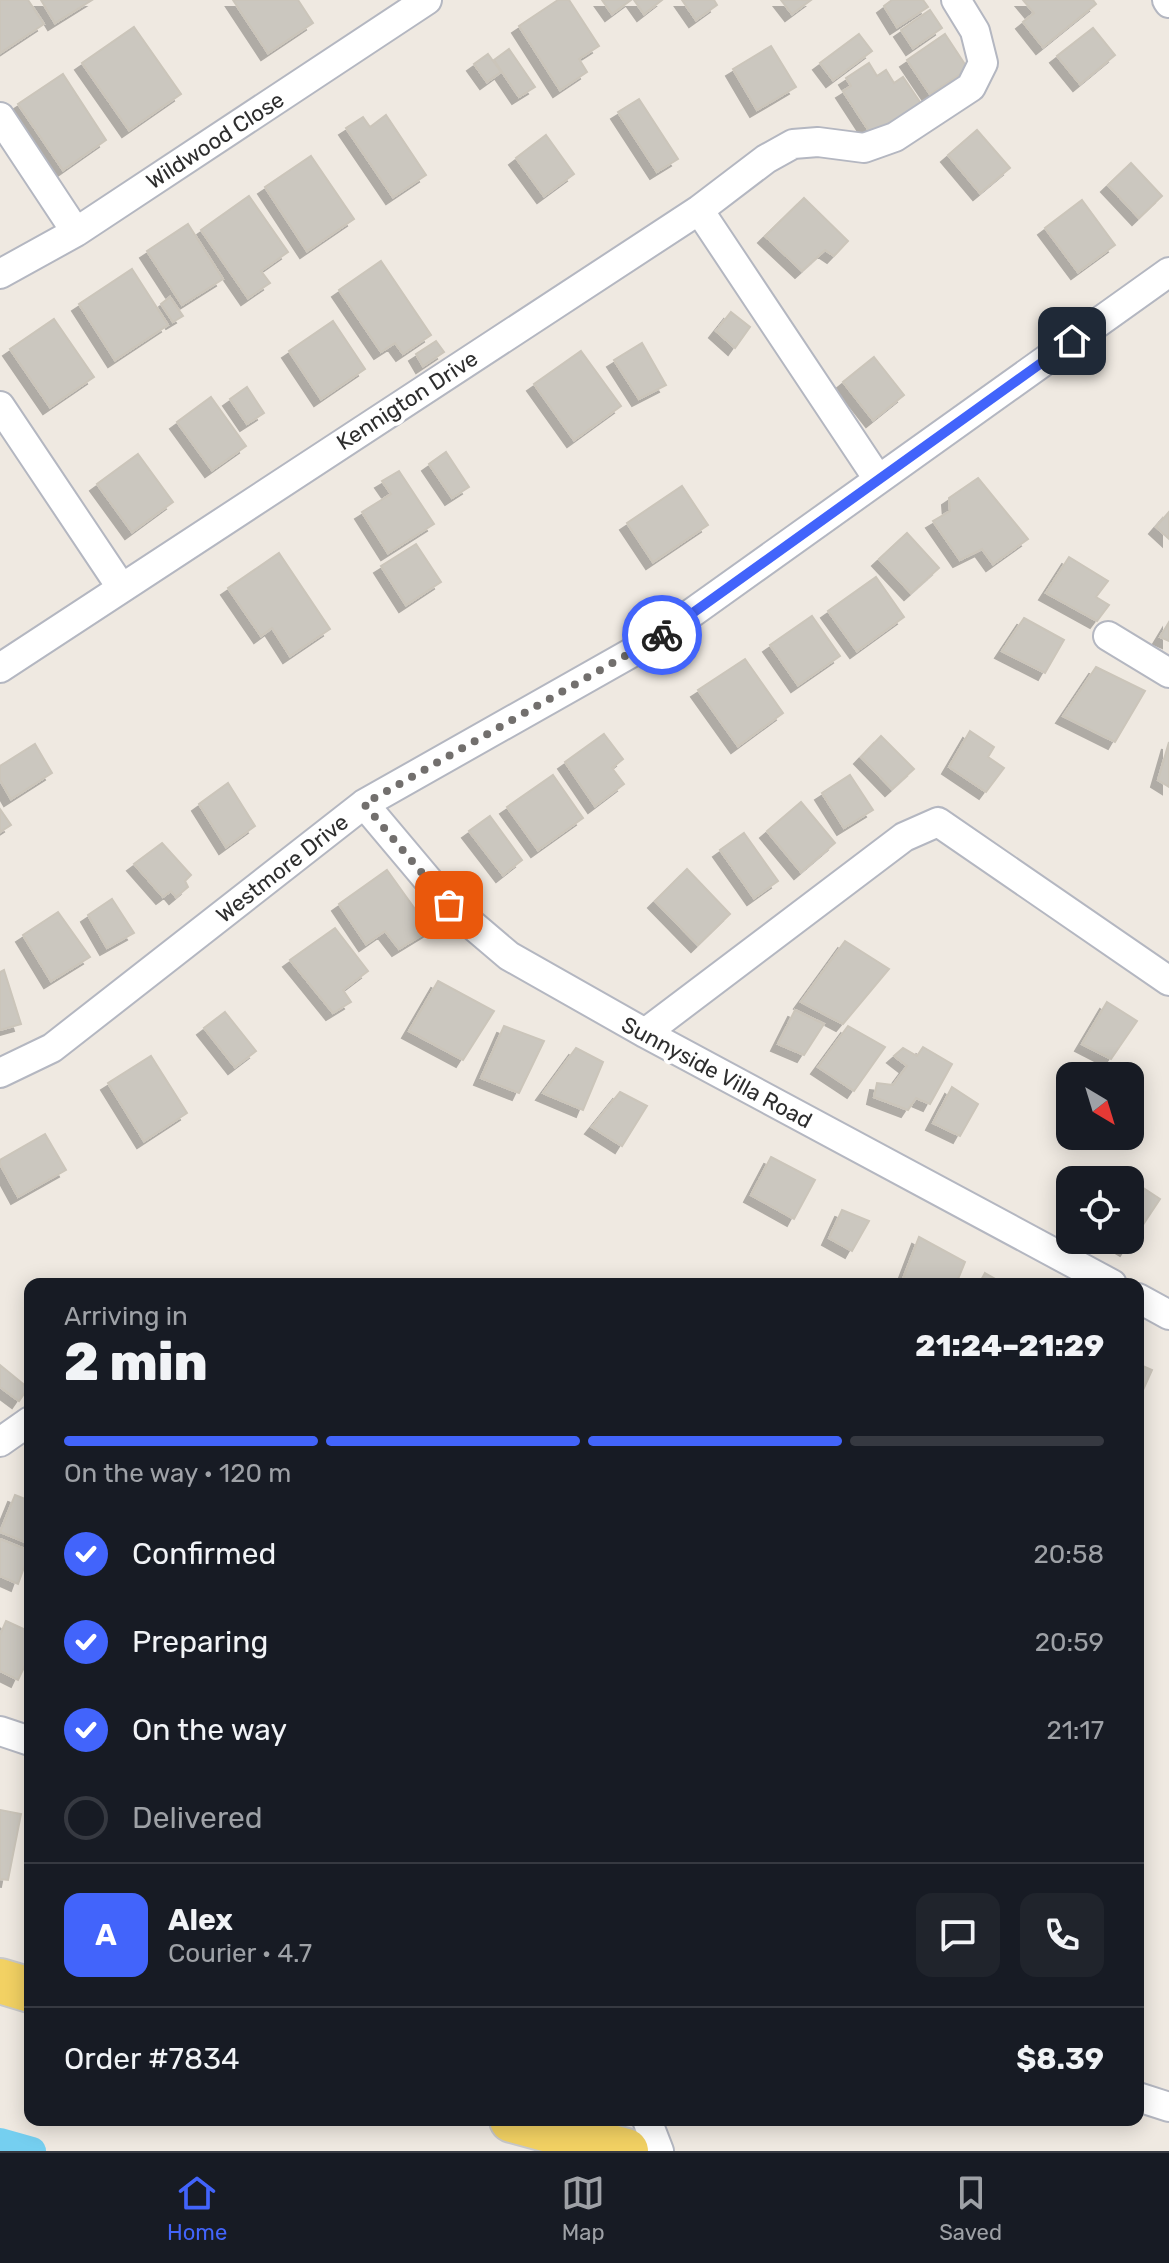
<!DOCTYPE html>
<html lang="en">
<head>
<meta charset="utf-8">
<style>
  :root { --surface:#171b24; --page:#20242c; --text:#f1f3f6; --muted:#9ea1a6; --line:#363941; --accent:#4264fb }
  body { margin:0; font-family:Rubik,sans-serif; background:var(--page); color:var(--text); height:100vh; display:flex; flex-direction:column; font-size:30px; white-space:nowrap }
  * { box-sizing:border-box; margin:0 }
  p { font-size:26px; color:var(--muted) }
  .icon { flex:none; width:44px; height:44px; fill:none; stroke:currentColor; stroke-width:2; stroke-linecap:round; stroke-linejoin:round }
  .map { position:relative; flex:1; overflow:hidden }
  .details { position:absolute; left:24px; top:1278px; width:1120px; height:848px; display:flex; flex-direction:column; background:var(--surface); border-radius:16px; box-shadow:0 4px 20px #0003 }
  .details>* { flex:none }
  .needle { width:52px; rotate:142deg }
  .buttons { position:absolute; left:1056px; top:1062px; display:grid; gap:16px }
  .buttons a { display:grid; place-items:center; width:88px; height:88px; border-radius:16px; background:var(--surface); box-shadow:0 4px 20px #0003; font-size:40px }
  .pin { position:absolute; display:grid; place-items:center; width:68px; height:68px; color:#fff; margin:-34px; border-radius:16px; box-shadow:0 4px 12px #0006 }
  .courier { position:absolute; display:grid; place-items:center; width:80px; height:80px; margin:-40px; border:6px solid #4264fb; border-radius:50%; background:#fff; color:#222; box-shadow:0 2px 10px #0007 }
  .overview em { font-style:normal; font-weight:800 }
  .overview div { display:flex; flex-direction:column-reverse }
  .overview { display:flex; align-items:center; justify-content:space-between; height:136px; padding:0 40px }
  h1 { font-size:52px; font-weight:800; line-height:60px }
  .bar { display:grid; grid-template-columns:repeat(4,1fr); gap:12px 8px; align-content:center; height:96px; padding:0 40px }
  .bar i { height:10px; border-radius:6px; background:var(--line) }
  .bar .selected { background:var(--accent) }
  .bar p { grid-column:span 4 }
  .line { display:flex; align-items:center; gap:20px; padding:0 40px; border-top:2px solid var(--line) }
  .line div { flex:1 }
  .round { display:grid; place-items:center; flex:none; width:84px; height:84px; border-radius:16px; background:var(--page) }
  ol { padding:0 40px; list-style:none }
  li { display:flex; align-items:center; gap:24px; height:88px }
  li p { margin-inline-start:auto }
  li .icon { padding:8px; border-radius:50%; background:var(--accent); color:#fff; stroke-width:4 }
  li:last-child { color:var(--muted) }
  li i { width:44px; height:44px; border:4px solid var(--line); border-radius:50% }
  .menu { display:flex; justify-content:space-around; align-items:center; height:112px; border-top:2px solid var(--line); background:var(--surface); font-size:22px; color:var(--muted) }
  .menu a { display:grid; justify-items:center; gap:4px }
  .menu .selected { color:var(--accent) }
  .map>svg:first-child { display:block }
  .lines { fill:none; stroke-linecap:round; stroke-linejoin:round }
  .canal { stroke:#75cff0; stroke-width:28 }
  .building { fill:#cbc7bf; stroke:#cbc5ba; stroke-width:2; filter:url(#shadow) }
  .street-casing { stroke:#b4b7c1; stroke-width:32 }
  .primary-casing { stroke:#c9c9c9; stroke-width:48 }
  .street { stroke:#fff; stroke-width:28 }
  .primary { stroke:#f2d163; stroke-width:44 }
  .done { stroke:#726f6d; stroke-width:8; stroke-dasharray:0 14.4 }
  .route { stroke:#4264fb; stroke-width:10 }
  .labels { text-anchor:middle; stroke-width:8; stroke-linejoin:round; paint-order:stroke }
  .street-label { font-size:22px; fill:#2e2e2e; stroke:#fff }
</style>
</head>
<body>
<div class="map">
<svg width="1169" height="2151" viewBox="0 0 1169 2151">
  <defs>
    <filter id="shadow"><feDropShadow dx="-7" dy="7" stdDeviation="0" flood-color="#0004"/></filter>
  </defs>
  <rect width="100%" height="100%" fill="#efe9e1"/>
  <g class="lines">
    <path class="canal" d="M 0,2142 L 32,2151"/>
  </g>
  <path class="building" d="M 0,0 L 28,0 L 44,24 L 0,53 Z
    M 41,0 L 92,0 L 55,23 Z
    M 233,0 L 298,0 L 313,23 L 268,53 Z
    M 558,0 L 569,0 L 599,46 L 579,59 L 587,72 L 560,90 L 519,26 Z
    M 602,0 L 631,0 L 612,14 Z
    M 634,0 L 662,0 L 644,14 Z
    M 682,0 L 714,0 L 717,5 L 696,20 Z
    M 781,0 L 811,0 L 792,14 Z
    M 892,0 L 923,0 L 928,7 L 897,27 L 884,6 Z
    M 1023,0 L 1093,0 L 1096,4 L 1043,47 L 1023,22 L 1034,13 Z
    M 930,10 L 942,28 L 913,48 L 901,30 Z
    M 134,27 L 181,94 L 129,130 L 82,63 Z
    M 1093,28 L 1115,55 L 1080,84 L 1057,56 Z
    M 859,34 L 872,51 L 833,80 L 820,63 Z
    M 945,34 L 968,69 L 930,94 L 907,60 Z
    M 771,46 L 796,87 L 757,110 L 733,69 Z
    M 509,49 L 535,87 L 519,97 L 494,60 Z
    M 488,54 L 501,72 L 487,82 L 474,64 Z
    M 869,63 L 877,76 L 886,70 L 894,83 L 903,77 L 922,105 L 873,137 L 843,91 L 851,86 L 846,78 Z
    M 63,74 L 106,140 L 63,170 L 18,104 Z
    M 639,99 L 678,159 L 657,172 L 618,112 Z
    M 386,115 L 426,175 L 393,197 L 346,128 L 363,117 L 370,127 Z
    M 977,130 L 1010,168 L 980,193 L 948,155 Z
    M 546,135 L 574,174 L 544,196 L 516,158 Z
    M 311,156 L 354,219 L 307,251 L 265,187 Z
    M 1131,163 L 1162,196 L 1139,218 L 1108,185 Z
    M 249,196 L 288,252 L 261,271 L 270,283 L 248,298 L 201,230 Z
    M 804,198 L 848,241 L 834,256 L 825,250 L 802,271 L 765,236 Z
    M 1082,200 L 1115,245 L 1078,272 L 1045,228 Z
    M 188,224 L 223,279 L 182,305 L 147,251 Z
    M 381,261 L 431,335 L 403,354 L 395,343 L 381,352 L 339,290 Z
    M 132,269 L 168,325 L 115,360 L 79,304 Z
    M 170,297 L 183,316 L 173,322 L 161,304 Z
    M 731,312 L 750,327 L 735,348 L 716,331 Z
    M 54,319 L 94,377 L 50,407 L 10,349 Z
    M 333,321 L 365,369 L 321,399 L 289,351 Z
    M 436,341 L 444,352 L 423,366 L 416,354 Z
    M 642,343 L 666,385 L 639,399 L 614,360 Z
    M 581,351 L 621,406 L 574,440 L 534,384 Z
    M 874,357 L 904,395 L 873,420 L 843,382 Z
    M 247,387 L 264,413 L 247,424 L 230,399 Z
    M 211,397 L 246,446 L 212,470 L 177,422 Z
    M 446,452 L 469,487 L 452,498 L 429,464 Z
    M 138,454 L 173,502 L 132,532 L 97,484 Z
    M 399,471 L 434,524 L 388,553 L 362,512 L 391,494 L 382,481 Z
    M 978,478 L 1028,539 L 993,564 L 982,549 L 960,560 L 933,521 L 950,511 L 949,498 Z
    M 682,486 L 708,525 L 653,562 L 627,523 Z
    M 1169,512 L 1169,539 L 1156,527 Z
    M 907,533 L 939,568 L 911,593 L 879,559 Z
    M 416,544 L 441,582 L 406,605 L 381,566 Z
    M 279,553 L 330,629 L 290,656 L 272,628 L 261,636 L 228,588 Z
    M 1069,557 L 1108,581 L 1096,597 L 1109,605 L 1097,621 L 1046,593 Z
    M 876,577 L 904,617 L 857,651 L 828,611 Z
    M 812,616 L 840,656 L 798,685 L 770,645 Z
    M 1024,618 L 1064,640 L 1045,673 L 1002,651 Z
    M 1169,622 L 1169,641 L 1160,637 Z
    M 745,659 L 783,713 L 738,746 L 698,690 Z
    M 1096,667 L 1145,691 L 1115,742 L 1063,716 Z
    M 970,731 L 994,747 L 988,757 L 1004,768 L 986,792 L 949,767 Z
    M 604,734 L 623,759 L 612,768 L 624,784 L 595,806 L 565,762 Z
    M 881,736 L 914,769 L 892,789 L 861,757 Z
    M 1169,742 L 1169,787 L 1158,780 Z
    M 35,744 L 52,773 L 11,799 L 0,780 L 0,766 Z
    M 553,775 L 583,818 L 538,850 L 507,807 Z
    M 850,775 L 873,810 L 844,828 L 822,793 Z
    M 228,783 L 255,826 L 226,847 L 199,804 Z
    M 801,802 L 835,843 L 801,872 L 767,831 Z
    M 0,809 L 11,825 L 0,832 Z
    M 490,816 L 522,860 L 503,875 L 469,831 Z
    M 744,833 L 778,881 L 754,898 L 720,850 Z
    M 162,843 L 191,875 L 185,881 L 188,887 L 176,897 L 171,891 L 163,897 L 134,864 Z
    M 687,869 L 730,914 L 698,945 L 655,901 Z
    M 387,870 L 430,930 L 399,949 L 385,931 L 366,944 L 339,904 Z
    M 112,899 L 134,933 L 107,948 L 88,915 Z
    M 58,912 L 90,957 L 51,981 L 23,935 Z
    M 335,928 L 368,971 L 343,990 L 351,1002 L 333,1013 L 290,960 Z
    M 845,941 L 889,969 L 843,1024 L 801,1002 Z
    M 4,970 L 21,1024 L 0,1030 L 0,972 Z
    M 438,981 L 494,1011 L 463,1060 L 409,1031 Z
    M 1107,1002 L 1137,1021 L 1111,1059 L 1082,1044 Z
    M 795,1010 L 824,1024 L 804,1055 L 778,1044 Z
    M 225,1012 L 256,1051 L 235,1067 L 204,1028 Z
    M 504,1026 L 544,1041 L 519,1093 L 481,1078 Z
    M 848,1026 L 885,1047 L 854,1091 L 818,1067 Z
    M 923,1047 L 952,1064 L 930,1104 L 916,1098 L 908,1110 L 874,1097 L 877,1083 L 893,1085 L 907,1066 L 894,1056 L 903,1048 L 917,1056 Z
    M 576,1048 L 603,1062 L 583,1110 L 543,1093 Z
    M 151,1056 L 187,1113 L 144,1141 L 108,1083 Z
    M 952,1087 L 978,1104 L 960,1136 L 933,1123 Z
    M 620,1092 L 647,1106 L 622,1146 L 592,1127 Z
    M 45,1134 L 66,1170 L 18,1197 L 0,1164 L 0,1160 Z
    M 771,1157 L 815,1180 L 794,1219 L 751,1195 Z
    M 1119,1172 L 1160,1199 L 1127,1249 L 1112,1240 L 1130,1240 L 1130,1180 L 1114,1180 Z
    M 842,1210 L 869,1221 L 852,1251 L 829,1238 Z
    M 919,1237 L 965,1262 L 956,1284 L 901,1284 Z
    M 985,1273 L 1004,1284 L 979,1284 Z
    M 1138,1364 L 1152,1370 L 1138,1401 Z
    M 0,1365 L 28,1388 L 19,1401 L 0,1387 Z
    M 15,1495 L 30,1501 L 30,1544 L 0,1532 Z
    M 0,1539 L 30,1551 L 18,1584 L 0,1576 Z
    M 6,1621 L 30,1632 L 30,1655 L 18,1680 L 0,1671 L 0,1635 Z
    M 0,1810 L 21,1814 L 8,1880 L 0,1879 Z"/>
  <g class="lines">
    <defs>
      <path id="street" d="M 1167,0 L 1169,3
        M 0,117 L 76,232
        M 699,210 L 878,479
        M 0,274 L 76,232 L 427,0
        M 0,406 L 121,587
        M 1108,636 L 1169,673
        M 0,668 L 699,210 L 766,159 L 793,144 L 818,142 L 864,148 L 895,137 L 971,87 L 983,63 L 975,31 L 956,0
        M 364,804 L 449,905 L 509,956 L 645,1033 L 1112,1284
        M 645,1033 L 904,837 L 938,822 L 1169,981
        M 0,1073 L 52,1048 L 364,804 L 654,640 L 1169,272
        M 1138,1298 L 1169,1315
        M 0,1442 L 30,1421
        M 0,1731 L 30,1741
        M 1138,2097 L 1169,2107
        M 647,2120 L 659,2151"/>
      <path id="primary" d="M 0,1981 L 30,1990
        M 512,2120 L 626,2151"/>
    </defs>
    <use href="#street" class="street-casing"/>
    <use href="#primary" class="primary-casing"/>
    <use href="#street" class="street"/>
    <use href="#primary" class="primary"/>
  </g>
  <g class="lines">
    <path class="done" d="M 449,905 L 364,804 L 662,635"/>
    <path class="route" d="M 662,635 L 1072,341"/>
  </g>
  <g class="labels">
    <g class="street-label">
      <text transform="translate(215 140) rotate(-33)" y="8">Wildwood Close</text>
      <text transform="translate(407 400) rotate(-33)" y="8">Kennigton Drive</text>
      <text transform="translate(282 868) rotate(-38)" y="8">Westmore Drive</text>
      <text transform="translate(717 1072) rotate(28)" y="8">Sunnyside Villa Road</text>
    </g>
  </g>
</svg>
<div class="buttons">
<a><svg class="needle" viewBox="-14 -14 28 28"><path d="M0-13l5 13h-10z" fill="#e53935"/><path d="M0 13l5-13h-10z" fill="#9ea1a6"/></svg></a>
<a><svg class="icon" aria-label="locate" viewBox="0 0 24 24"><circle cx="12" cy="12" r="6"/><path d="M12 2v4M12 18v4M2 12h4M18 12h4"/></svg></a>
</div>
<div class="pin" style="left:449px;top:905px;background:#ea580c"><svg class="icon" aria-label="bag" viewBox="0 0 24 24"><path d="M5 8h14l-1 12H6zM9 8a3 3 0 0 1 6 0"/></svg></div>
<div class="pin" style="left:1072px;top:341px;background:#1f2937"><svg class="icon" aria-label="home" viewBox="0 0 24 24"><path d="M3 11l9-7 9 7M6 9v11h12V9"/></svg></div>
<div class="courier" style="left:662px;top:635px"><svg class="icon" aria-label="bike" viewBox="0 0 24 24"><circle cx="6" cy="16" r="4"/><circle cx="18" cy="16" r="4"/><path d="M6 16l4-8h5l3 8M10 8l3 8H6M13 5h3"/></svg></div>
<section class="details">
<div class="overview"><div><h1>2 min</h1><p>Arriving in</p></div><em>21:24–21:29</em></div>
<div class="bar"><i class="selected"></i><i class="selected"></i><i class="selected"></i><i></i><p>On the way · 120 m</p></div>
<ol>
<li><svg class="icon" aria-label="check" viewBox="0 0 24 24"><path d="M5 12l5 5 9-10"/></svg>Confirmed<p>20:58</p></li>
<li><svg class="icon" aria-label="check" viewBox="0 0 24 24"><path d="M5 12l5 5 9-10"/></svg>Preparing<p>20:59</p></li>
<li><svg class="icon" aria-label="check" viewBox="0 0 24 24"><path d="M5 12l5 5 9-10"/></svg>On the way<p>21:17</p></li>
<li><i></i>Delivered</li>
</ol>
<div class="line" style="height:144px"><b class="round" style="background:var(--accent);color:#fff">A</b><div><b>Alex</b><p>Courier · 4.7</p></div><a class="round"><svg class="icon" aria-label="chat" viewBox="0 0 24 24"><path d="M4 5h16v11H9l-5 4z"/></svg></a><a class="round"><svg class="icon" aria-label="phone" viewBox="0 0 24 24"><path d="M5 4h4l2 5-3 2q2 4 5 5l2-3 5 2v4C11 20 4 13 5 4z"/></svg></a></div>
<div class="line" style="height:104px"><div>Order #7834</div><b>$8.39</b></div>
</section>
</div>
<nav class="menu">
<a class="selected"><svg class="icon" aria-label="home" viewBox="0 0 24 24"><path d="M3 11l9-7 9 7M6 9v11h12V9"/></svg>Home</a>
<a><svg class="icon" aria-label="map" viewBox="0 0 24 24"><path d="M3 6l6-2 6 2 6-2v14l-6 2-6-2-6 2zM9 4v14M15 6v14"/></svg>Map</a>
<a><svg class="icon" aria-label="saved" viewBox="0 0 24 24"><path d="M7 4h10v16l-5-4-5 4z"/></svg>Saved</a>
</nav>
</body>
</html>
